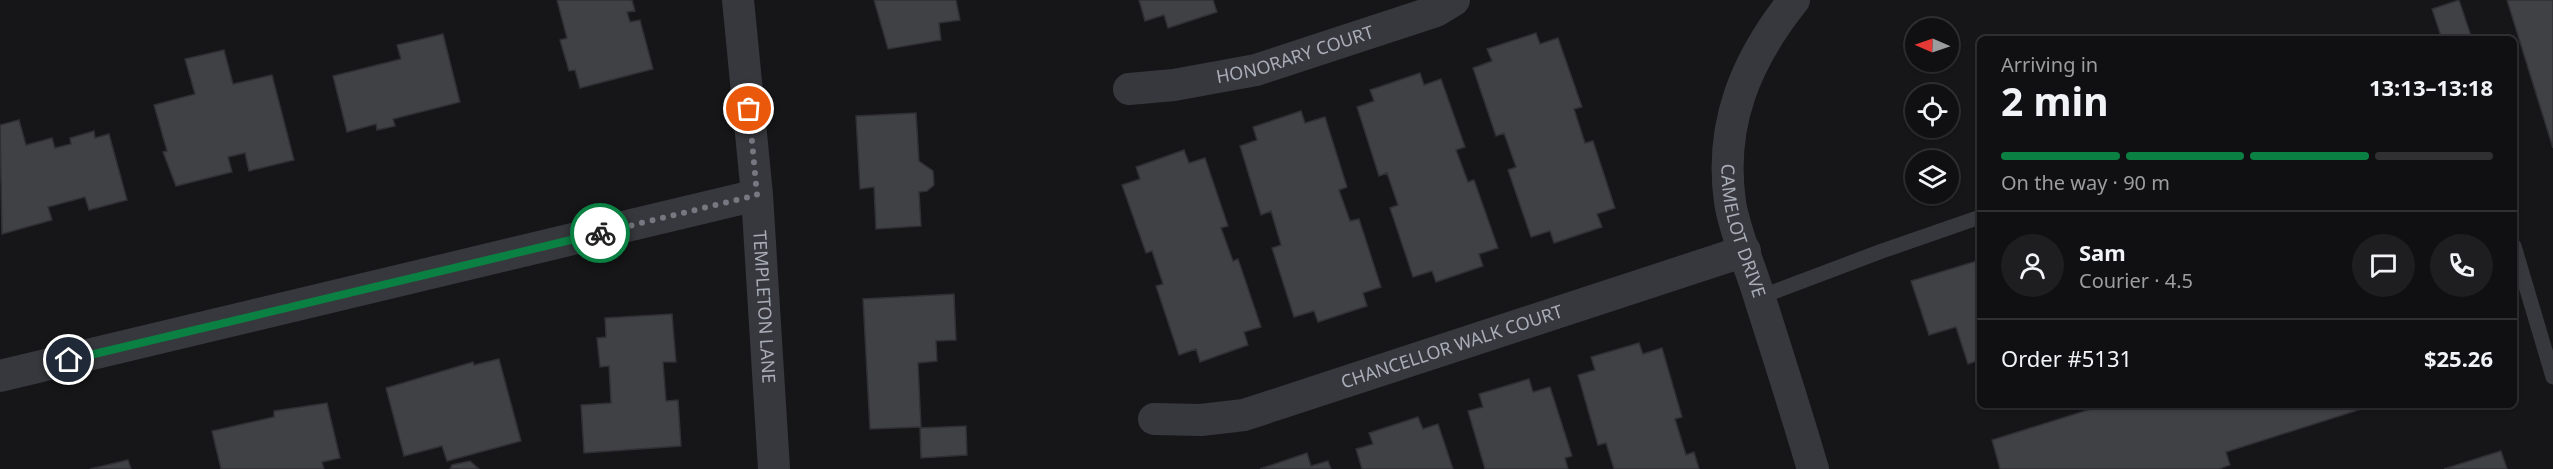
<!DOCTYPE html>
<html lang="en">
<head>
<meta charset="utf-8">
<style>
  :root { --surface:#101012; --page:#1e1e20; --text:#f1f3f6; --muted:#9c9d9f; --line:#303032; --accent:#0b8043 }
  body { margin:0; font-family:"Noto Sans",sans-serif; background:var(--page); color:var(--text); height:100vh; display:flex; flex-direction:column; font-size:22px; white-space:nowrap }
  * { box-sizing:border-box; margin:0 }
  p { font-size:20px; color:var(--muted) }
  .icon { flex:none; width:33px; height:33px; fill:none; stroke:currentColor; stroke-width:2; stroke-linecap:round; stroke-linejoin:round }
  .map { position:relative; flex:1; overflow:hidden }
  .side { position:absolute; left:1977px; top:36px; width:540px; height:372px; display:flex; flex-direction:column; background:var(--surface); border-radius:9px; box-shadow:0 2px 4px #0004,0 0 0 2px var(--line) }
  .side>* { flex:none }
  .needle { width:39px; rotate:272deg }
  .controls { position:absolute; left:1905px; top:18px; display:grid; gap:12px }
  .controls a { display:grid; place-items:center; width:54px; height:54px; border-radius:50%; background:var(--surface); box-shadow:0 2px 4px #0004,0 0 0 2px var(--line); font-size:30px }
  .pin { position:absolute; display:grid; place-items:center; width:51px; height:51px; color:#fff; margin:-26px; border:3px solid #fff; border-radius:50%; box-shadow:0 2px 6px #0007 }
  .courier { position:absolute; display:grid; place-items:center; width:60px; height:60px; margin:-30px; border:4px solid #0b8043; border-radius:50%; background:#fff; color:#222; box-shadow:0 2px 8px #0007 }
  .headline em { font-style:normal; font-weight:700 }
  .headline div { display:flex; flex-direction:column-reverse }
  .headline { display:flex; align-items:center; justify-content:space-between; height:102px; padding:0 24px }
  h1 { font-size:39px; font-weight:700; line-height:45px }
  .bar { display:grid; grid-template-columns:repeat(4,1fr); gap:9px 6px; align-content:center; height:72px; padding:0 24px }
  .bar i { height:8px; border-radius:4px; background:var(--line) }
  .bar .active { background:var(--accent) }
  .bar p { grid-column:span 4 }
  .line { display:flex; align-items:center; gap:15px; padding:0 24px; border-top:2px solid var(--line) }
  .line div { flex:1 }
  .round { display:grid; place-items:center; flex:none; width:63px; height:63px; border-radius:32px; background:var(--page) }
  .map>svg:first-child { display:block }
  .building { fill:#404145; stroke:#303034; stroke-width:1.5 }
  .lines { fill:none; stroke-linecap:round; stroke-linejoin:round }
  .lane { stroke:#37383d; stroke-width:15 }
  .street { stroke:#37383d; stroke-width:32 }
  .done { stroke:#757880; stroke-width:6; stroke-dasharray:0 10.8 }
  .route { stroke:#0b8043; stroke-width:8 }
  .labels { text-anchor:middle; stroke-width:5; stroke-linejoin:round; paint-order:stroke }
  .street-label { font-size:18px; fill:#a8adb8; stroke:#111113 }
</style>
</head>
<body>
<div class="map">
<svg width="2553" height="469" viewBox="0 0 2553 469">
  <rect width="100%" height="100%" fill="#161618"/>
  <path class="building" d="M 557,0 L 632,0 L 635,11 L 627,12 L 630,22 L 640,20 L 653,69 L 580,88 L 575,70 L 569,71 L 560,40 L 567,38 Z
    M 874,0 L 956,0 L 960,20 L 939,23 L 941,40 L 888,49 Z
    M 1139,0 L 1213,0 L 1217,12 L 1168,28 L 1164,15 L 1145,21 Z
    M 2459,0 L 2472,39 L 2442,39 L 2432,9 Z
    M 2507,0 L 2553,0 L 2553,148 Z
    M 1536,33 L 1540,44 L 1558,38 L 1582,107 L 1574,109 L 1585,143 L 1593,141 L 1615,208 L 1597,214 L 1602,227 L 1554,243 L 1550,231 L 1531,237 L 1508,170 L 1516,167 L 1504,133 L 1496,136 L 1473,68 L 1492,61 L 1487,49 Z
    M 443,34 L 460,102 L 393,119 L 395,126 L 377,130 L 376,124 L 347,132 L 333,76 L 401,59 L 397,45 Z
    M 224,50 L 233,84 L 272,75 L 294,160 L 249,171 L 245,153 L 228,157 L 232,172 L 176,186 L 163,152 L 167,151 L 154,105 L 195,94 L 185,59 Z
    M 1420,73 L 1424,85 L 1441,79 L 1465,147 L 1456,150 L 1468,182 L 1474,180 L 1498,248 L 1479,254 L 1483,266 L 1436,282 L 1432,271 L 1413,277 L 1390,208 L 1398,205 L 1387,173 L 1379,176 L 1357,107 L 1374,101 L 1370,90 Z
    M 1301,111 L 1305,123 L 1325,117 L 1347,187 L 1339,190 L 1350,221 L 1359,219 L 1381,287 L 1363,293 L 1367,306 L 1318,322 L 1314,311 L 1294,317 L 1272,248 L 1281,245 L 1271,211 L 1261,215 L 1240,146 L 1257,140 L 1253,127 Z
    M 916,113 L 919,161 L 933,171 L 934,185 L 927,191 L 919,192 L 921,226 L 876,229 L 874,187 L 860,189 L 856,116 Z
    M 19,120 L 26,145 L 52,138 L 55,148 L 71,144 L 70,138 L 94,131 L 95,138 L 109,134 L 127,200 L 89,210 L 85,197 L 48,207 L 52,220 L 2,234 L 0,125 Z
    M 1184,150 L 1189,163 L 1205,158 L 1228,226 L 1221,228 L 1233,261 L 1238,259 L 1261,327 L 1244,332 L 1248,345 L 1200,362 L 1196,349 L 1179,355 L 1156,286 L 1163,284 L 1152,251 L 1146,253 L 1122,185 L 1140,179 L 1136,167 Z
    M 1980,260 L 1980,360 L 1968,364 L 1956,327 L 1929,335 L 1911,281 Z
    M 954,294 L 956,340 L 936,341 L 937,361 L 918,363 L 921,427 L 870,429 L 863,299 Z
    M 672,314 L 676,362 L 663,362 L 666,401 L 678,400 L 681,446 L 584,453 L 581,405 L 611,403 L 609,366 L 600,367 L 597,338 L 606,337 L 605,318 Z
    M 1639,343 L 1643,354 L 1662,348 L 1682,417 L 1675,419 L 1686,455 L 1694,452 L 1699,469 L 1614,469 L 1606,443 L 1598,445 L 1578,375 L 1595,370 L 1591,357 Z
    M 499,359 L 521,441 L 447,461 L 442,446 L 404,456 L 386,388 L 473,362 L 474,365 Z
    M 1529,379 L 1533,392 L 1550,387 L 1572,456 L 1565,458 L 1568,469 L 1485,469 L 1468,411 L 1483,407 L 1479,394 Z
    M 327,403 L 340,458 L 322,462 L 324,469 L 221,469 L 212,431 L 274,417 L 274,411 Z
    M 2104,405 L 2374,405 L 2226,452 L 2230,465 L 2219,469 L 2000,469 L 1992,440 Z
    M 1418,417 L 1423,429 L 1438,424 L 1453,469 L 1362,469 L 1356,449 L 1373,444 L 1369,433 Z
    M 966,426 L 967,455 L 921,458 L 920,428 Z
    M 2501,451 L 2507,469 L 2444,469 Z
    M 1307,453 L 1311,466 L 1328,461 L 1331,469 L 1260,469 Z
    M 128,460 L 131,469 L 90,469 Z
    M 470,461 L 479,469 L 450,469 L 452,465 Z"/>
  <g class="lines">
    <path class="lane" d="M 2514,246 L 2553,377
      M 1760,297 L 1882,251 L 1980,217"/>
    <g class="street">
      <path id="s1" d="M 738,0 L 757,195 L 774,469"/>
      <path id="s2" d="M 1794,0 C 1746,60 1719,124 1730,202 C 1735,234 1751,268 1760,299 C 1778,355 1796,412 1813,469"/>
      <path id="s3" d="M 1129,89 L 1174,85 L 1256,70 L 1436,11 L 1454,0"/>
      <path d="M 0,376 L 757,195"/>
      <path id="s4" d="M 1154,419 L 1201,420 L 1244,415 L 1745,251"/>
    </g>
  </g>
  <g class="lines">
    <path class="done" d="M 600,233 L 757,195 L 749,109"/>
    <path class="route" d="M 69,360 L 600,233"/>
  </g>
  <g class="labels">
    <g class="street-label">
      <text dy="6" stroke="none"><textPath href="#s3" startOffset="170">HONORARY COURT</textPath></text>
      <text dy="6" stroke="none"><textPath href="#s2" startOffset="249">CAMELOT DRIVE</textPath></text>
      <text dy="6" stroke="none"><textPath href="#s1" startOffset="308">TEMPLETON LANE</textPath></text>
      <text dy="6" stroke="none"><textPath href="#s4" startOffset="309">CHANCELLOR WALK COURT</textPath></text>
    </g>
  </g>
</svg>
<div class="controls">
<a><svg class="needle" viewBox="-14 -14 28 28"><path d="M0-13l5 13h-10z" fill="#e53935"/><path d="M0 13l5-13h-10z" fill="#9c9d9f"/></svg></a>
<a><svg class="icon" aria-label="locate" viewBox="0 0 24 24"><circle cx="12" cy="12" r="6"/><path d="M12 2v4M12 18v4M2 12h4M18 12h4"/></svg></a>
<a><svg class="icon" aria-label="layers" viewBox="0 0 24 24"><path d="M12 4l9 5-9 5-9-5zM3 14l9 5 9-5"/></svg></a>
</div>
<div class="pin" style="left:749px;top:109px;background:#ea580c"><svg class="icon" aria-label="bag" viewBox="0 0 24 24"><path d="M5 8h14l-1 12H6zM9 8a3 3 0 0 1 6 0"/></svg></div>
<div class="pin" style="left:69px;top:360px;background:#1f2937"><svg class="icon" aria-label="home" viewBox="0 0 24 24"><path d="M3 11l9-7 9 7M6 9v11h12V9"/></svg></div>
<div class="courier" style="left:600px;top:233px"><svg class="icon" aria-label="bike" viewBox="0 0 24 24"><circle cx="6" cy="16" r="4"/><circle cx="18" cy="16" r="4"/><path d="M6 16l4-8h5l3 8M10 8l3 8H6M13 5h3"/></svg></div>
<section class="side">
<div class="headline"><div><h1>2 min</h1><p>Arriving in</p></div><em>13:13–13:18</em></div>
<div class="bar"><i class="active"></i><i class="active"></i><i class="active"></i><i></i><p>On the way · 90 m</p></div>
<div class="line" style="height:108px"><a class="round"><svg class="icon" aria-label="person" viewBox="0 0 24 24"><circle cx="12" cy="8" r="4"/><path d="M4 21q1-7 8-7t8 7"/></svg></a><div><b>Sam</b><p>Courier · 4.5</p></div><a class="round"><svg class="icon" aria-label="chat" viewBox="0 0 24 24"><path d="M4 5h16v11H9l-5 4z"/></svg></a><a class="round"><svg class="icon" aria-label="phone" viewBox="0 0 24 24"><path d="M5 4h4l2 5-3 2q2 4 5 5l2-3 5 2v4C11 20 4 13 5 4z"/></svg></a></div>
<div class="line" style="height:78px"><div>Order #5131</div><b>$25.26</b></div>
</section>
</div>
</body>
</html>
